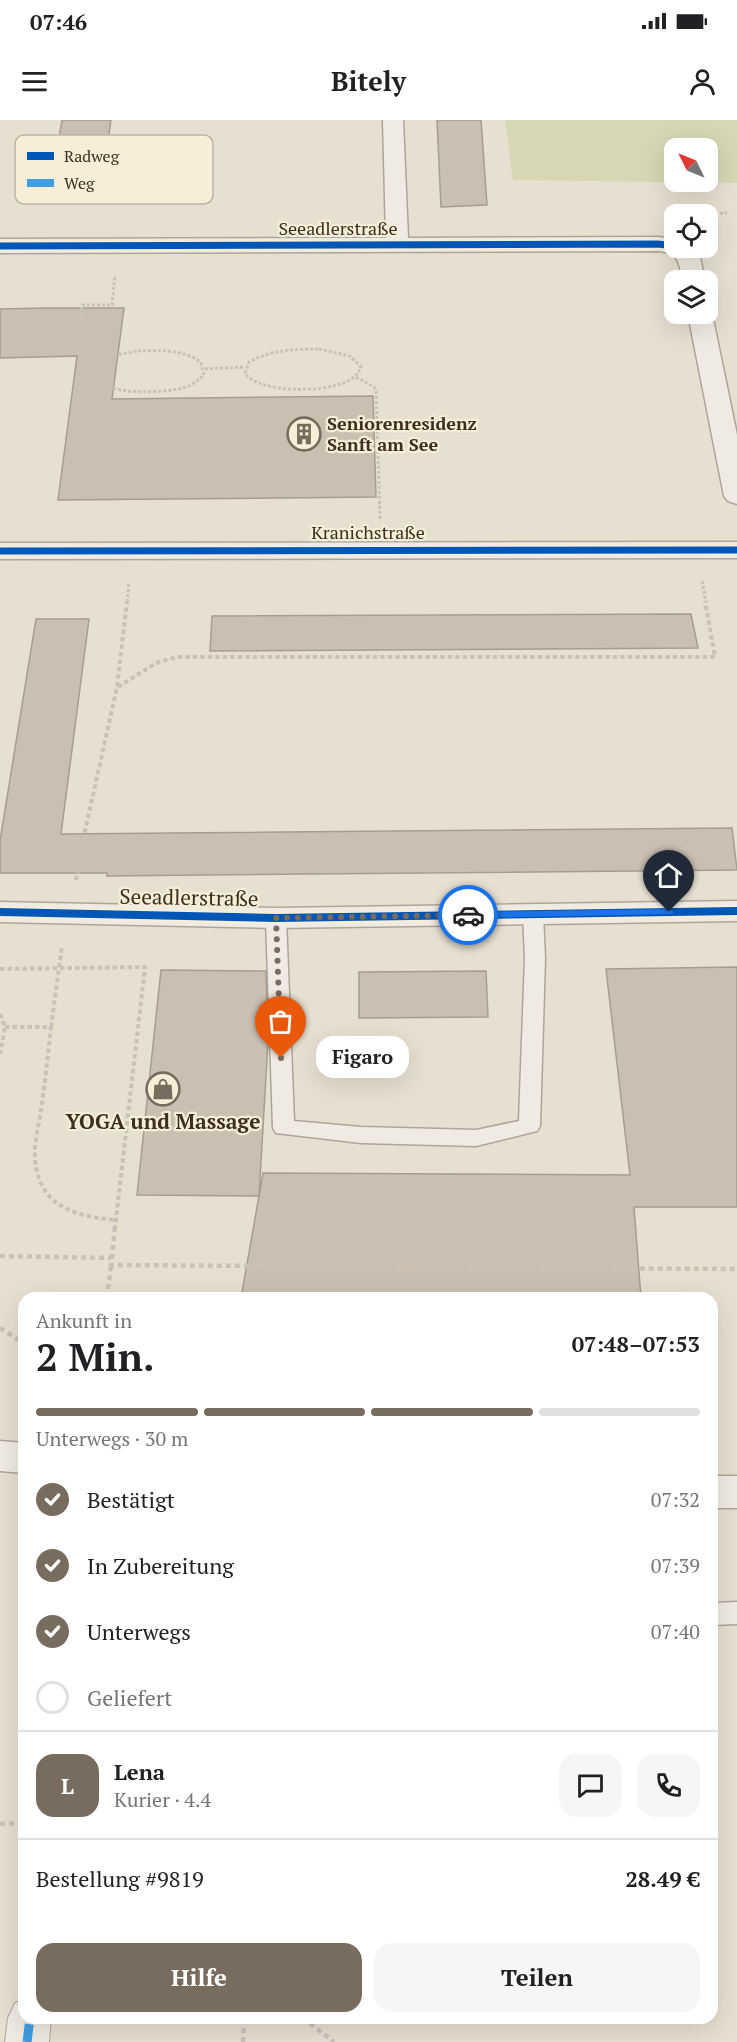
<!DOCTYPE html>
<html lang="de">
<head>
<meta charset="utf-8">
<style>
  :root { --surface:#fff; --page:#f6f6f6; --text:#202124; --muted:#757577; --line:#e0e0e0; --accent:#786c5e }
  body { margin:0; font-family:"PT Serif",serif; background:var(--page); color:var(--text); height:100vh; display:flex; flex-direction:column; font-size:22px; white-space:nowrap }
  * { box-sizing:border-box; margin:0 }
  p { font-size:20px; color:var(--muted) }
  .icon { flex:none; width:33px; height:33px; fill:none; stroke:currentColor; stroke-width:2; stroke-linecap:round; stroke-linejoin:round }
  .map { position:relative; flex:1; overflow:hidden }
  .drawer { position:absolute; left:18px; top:1172px; width:700px; height:732px; display:flex; flex-direction:column; background:var(--surface); border-radius:18px; box-shadow:0 6px 24px #0002 }
  .drawer>* { flex:none }
  .needle { width:39px; rotate:313deg }
  .fabs { position:absolute; left:664px; top:18px; display:grid; gap:12px }
  .fabs a { display:grid; place-items:center; width:54px; height:54px; border-radius:12px; background:var(--surface); box-shadow:0 6px 24px #0002; font-size:30px }
  .pin { position:absolute; display:grid; place-items:center; width:51px; height:51px; color:#fff; margin:-62px -26px; border-radius:50% 50% 50% 0; rotate:-45deg; box-shadow:0 0 6px #0007 }
  .pin .icon { rotate:45deg }
  .courier { position:absolute; display:grid; place-items:center; width:60px; height:60px; margin:-30px; border:4px solid #1a73e8; border-radius:50%; background:#fff; color:#222; box-shadow:0 2px 8px #0007 }
  .bubble { position:absolute; height:42px; border-radius:18px; background:var(--surface); box-shadow:0 6px 24px #0002; font-size:20px; font-weight:700; line-height:42px; text-align:center }
  .overview em { font-style:normal; font-weight:700 }
  .overview div { display:flex; flex-direction:column-reverse }
  .overview { display:flex; align-items:center; justify-content:space-between; height:102px; padding:0 18px }
  h1 { font-size:39px; font-weight:700; line-height:45px }
  .bar { display:grid; grid-template-columns:repeat(4,1fr); gap:9px 6px; align-content:center; height:72px; padding:0 18px }
  .bar i { height:8px; border-radius:4px; background:var(--line) }
  .bar .selected { background:var(--accent) }
  .bar p { grid-column:span 4 }
  .line { display:flex; align-items:center; gap:15px; padding:0 18px; border-top:2px solid var(--line) }
  .line div { flex:1 }
  .round { display:grid; place-items:center; flex:none; width:63px; height:63px; border-radius:18px; background:var(--page) }
  ol { padding:0 18px; list-style:none }
  li { display:flex; align-items:center; gap:18px; height:66px }
  li p { margin-inline-start:auto }
  li .icon { padding:6px; border-radius:50%; background:var(--accent); color:#fff; stroke-width:4 }
  li:last-child { color:var(--muted) }
  li i { width:33px; height:33px; border:3px solid var(--line); border-radius:50% }
  .action { display:flex; gap:12px; margin-top:auto; padding:12px 18px }
  .action a { flex:1; height:69px; border-radius:18px; background:var(--accent); color:#fff; font-size:24px; font-weight:700; line-height:69px; text-align:center }
  .action a+a { background:var(--page); color:var(--text) }
  .status { display:flex; justify-content:space-between; align-items:center; height:42px; padding:0 30px; background:var(--surface); direction:ltr }
  .status svg { height:16px; fill:currentColor }
  header { display:flex; justify-content:space-between; align-items:center; height:78px; padding:0 18px; background:var(--surface); font-size:27px; font-weight:700 }
  .map>svg:first-child { display:block }
  .green { fill:#d6d7b3; fill-rule:evenodd }
  .building { fill:#cbbfb2; stroke:#a89c90; stroke-width:1.5 }
  .lines { fill:none; stroke-linecap:round; stroke-linejoin:round }
  .service-casing { stroke:#ada599; stroke-width:3 }
  .pedestrian-casing { stroke:#ada599; stroke-width:2 }
  .minor-casing { stroke:#ada599; stroke-width:3 }
  .path-far2 { stroke:#c8c2b9; stroke-width:3; stroke-dasharray:3 2; stroke-linecap:butt }
  .path-far1 { stroke:#c8c2b9; stroke-width:4; stroke-dasharray:4.5 3; stroke-linecap:butt }
  .path { stroke:#c8c2b9; stroke-width:4.5; stroke-dasharray:5 4; stroke-linecap:butt }
  .service { fill:#efebe3; fill-rule:evenodd }
  .pedestrian { fill:#efebe3; fill-rule:evenodd }
  .minor { fill:#efebe3; fill-rule:evenodd }
  .quiet { stroke:#3f9de0; stroke-width:9; stroke-dasharray:18 9; stroke-linecap:butt }
  .cycleway-far1-casing { stroke:#f7eed8; stroke-width:10 }
  .cycleway-casing { stroke:#f7eed8; stroke-width:12 }
  .cycleway-far1 { stroke:#0057b8; stroke-width:7 }
  .cycleway { stroke:#0057b8; stroke-width:8 }
  .route { fill:#1a73e8 }
  .done { stroke:#786c5e; stroke-width:6; stroke-dasharray:0 10.8 }
  .labels { text-anchor:middle; stroke-width:4.5; stroke-linejoin:round; paint-order:stroke }
  .far-street-label { font-size:18px; fill:#3d2e20; stroke:#f7eed8 }
  .far-poi-label { font-size:18px; font-weight:bold; fill:#3d2e20; stroke:#f7eed8; text-anchor:start }
  .street-label { font-size:21px; fill:#3d2e20; stroke:#f7eed8 }
  .poi-label { font-size:21px; font-weight:bold; fill:#3d2e20; stroke:#f7eed8 }
  .key { fill:#f7eed8; stroke:#bfb4a1; stroke-width:1.5 }
  .key-label { font-size:16px; fill:#3d2e20 }
</style>
</head>
<body>
<div class="status"><b>07:46</b><svg viewBox="0 0 49 12"><path d="M0 12V9h3v3zM5 12V6h3v6zM10 12V3h3v9zM15 12V0h3v12zM26 1h20v11H26zM47 4h2v5h-2z"/></svg></div>
<header><svg class="icon" aria-label="menu" viewBox="0 0 24 24"><path d="M4 6h16M4 12h16M4 18h16"/></svg>Bitely<svg class="icon" aria-label="person" viewBox="0 0 24 24"><circle cx="12" cy="8" r="4"/><path d="M4 21q1-7 8-7t8 7"/></svg></header>
<div class="map">
<svg width="737" height="1922" viewBox="0 0 737 1922">
  <rect width="100%" height="100%" fill="#e7e0d1"/>
  <path class="green" d="M 505,0 L 737,0 L 737,63 L 513,60 ZM 675,28 L 708,28 L 708,62 L 675,62 Z"/>
  <path class="building" d="M 62,0 L 111,0 L 99,83 L 48,83 Z
    M 437,0 L 481,0 L 487,85 L 441,87 Z
    M 45,188 L 124,188 L 112,279 L 373,276 L 376,377 L 58,380 L 77,236 L 0,238 L 0,189 Z
    M 691,494 L 698,528 L 210,531 L 212,496 Z
    M 36,499 L 89,499 L 61,714 L 732,708 L 737,750 L 107,756 L 107,753 L 0,753 L 0,721 Z
    M 737,847 L 737,1087 L 634,1087 L 641,1178 L 241,1178 L 263,1053 L 630,1055 L 606,849 Z
    M 161,850 L 266,851 L 268,922 L 259,1076 L 137,1075 Z
    M 486,851 L 488,897 L 359,898 L 359,852 Z"/>
  <g class="lines">
    <defs>
      <path id="service" d="M 533,788 L 540,789 L 543,794 L 545,838 L 540,1006 L 537,1011 L 476,1026 L 361,1023 L 276,1013 L 273,1008 L 266,798 L 269,793 L 276,791 L 283,793 L 286,798 L 294,1001 L 361,1007 L 476,1010 L 519,1001 L 525,838 L 523,794 L 526,789 Z
        M 737,1482 L 737,1504 L 712,1505 L 712,1483 Z"/>
      <path id="pedestrian" d="M 24,1880 L 24,1898 L 51,1898 L 49,1922 L 5,1922 L 8,1898 L 15,1883 Z"/>
      <path id="minor" d="M 383,0 L 403,0 L 408,118 L 658,117 L 675,119 L 675,128 L 691,128 L 700,138 L 705,160 L 683,160 C 678,142 680,133 658,131 L 0,133 L 0,119 L 386,118 Z
        M 708,189 L 712,194 L 737,315 L 737,384 L 728,381 L 724,376 L 688,194 L 708,194 Z
        M 737,422 L 737,438 L 0,439 L 0,423 Z
        M 737,781 L 737,801 L 276,808 L 0,802 L 0,782 L 276,788 Z
        M 0,1321 L 24,1323 L 24,1353 L 0,1351 Z
        M 712,1356 L 737,1356 L 737,1388 L 712,1388 Z"/>
    </defs>
    <use href="#service" class="service-casing"/>
    <use href="#pedestrian" class="pedestrian-casing"/>
    <use href="#minor" class="minor-casing"/>
    <path class="path-far2" d="M 705,94 L 727,93
      M 319,229 L 350,236 L 361,247 C 359,250 359,253 356,255 C 340,274 259,275 245,253 L 249,242 C 271,230 294,229 319,229 Z
      M 138,231 C 158,230 185,229 201,243 L 204,255 C 199,259 195,263 189,266 C 167,274 103,276 90,256 L 94,243 L 111,236 Z
      M 93,245 L 77,220 L 82,185 L 112,185 L 115,155
      M 205,249 L 245,247
      M 356,257 L 374,267 L 376,271 L 380,399
      M 702,461 L 706,482
      M 127,482 L 129,463"/>
    <path class="path-far1" d="M 118,567 L 156,543 L 177,537 L 715,537 L 705,481
      M 83,720 L 117,567 L 127,481
      M 76,760 L 78,749
      M 0,849 L 145,847 L 115,1108
      M 0,894 L 5,907 L 0,934
      M 5,907 L 51,907 C 48,935 45,963 41,990 C 39,1005 34,1021 35,1037 C 37,1086 75,1097 117,1100
      M 51,907 L 62,826"/>
    <path class="path" d="M 115,1107 L 111,1145 L 737,1149
      M 0,1136 L 111,1138
      M 107,1178 L 111,1145
      M 0,1208 L 24,1223
      M 0,1704 L 24,1703
      M 303,1898 L 334,1922
      M 243,1922 L 244,1898"/>
    <use href="#service" class="service"/>
    <use href="#pedestrian" class="pedestrian"/>
    <use href="#minor" class="minor"/>
    <path class="quiet" d="M 27,1922 L 30,1898"/>
    <defs>
      <path id="cycleway-far1" d="M 0,126 L 658,124 L 675,126
        M 0,431 L 737,430"/>
      <path id="cycleway" d="M 0,792 L 276,798 L 737,791"/>
    </defs>
    <use href="#cycleway-far1" class="cycleway-far1-casing"/>
    <use href="#cycleway" class="cycleway-casing"/>
    <use href="#cycleway-far1" class="cycleway-far1"/>
    <use href="#cycleway" class="cycleway"/>
  </g>
  <path class="route" d="M 669,789 L 674,792 L 672,794 L 468,798 L 463,795 L 468,792 Z"/>
  <g class="lines">
    <path class="done" d="M 281,938 L 276,798 L 468,795"/>
  </g>
  <defs>
    <symbol id="building-ring" viewBox="-11 -11 22 22"><circle r="9.5" fill="#f7eed8" stroke="#786c5e" stroke-width="1.5"/><path d="M-4-6H4V6H1V3H-1V6H-4ZM-2.5-4.3h1.7v1.8h-1.7ZM.8-4.3h1.7v1.8H.8ZM-2.5-1h1.7V.8h-1.7ZM.8-1h1.7V.8H.8Z" fill="#786c5e"/></symbol>
    <symbol id="shop-ring" viewBox="-11 -11 22 22"><circle r="9.5" fill="#f7eed8" stroke="#786c5e" stroke-width="1.5"/><path d="M-5-2.5h2.3a2.7 3.5 0 0 1 5.4 0H5L5.5 6h-11ZM-1.5-2.5h3a1.5 2.3 0 0 0-3 0Z" fill="#786c5e"/></symbol>
  </defs>
  <g fill-rule="evenodd">
    <use href="#building-ring" x="285" y="295" width="38" height="38"/>
    <use href="#shop-ring" x="144" y="950" width="38" height="38"/>
  </g>
  <g class="labels">
    <g class="far-street-label">
      <text x="338" y="115">Seeadlerstraße</text>
      <text x="368" y="419">Kranichstraße</text>
    </g>
    <g class="far-poi-label">
      <text x="327" y="310">Seniorenresidenz<tspan x="327" dy="21">Sanft am See</tspan></text>
    </g>
    <g class="street-label">
      <text transform="translate(189 778) rotate(1)" y="7">Seeadlerstraße</text>
    </g>
    <g class="poi-label">
      <text x="163" y="1009">YOGA und Massage</text>
    </g>
  </g>
  <rect x="15" y="15" width="198" height="69" rx="9" class="key"/>
  <rect x="27" y="32" width="27" height="8" fill="#0057b8"/>
  <rect x="27" y="59" width="27" height="8" fill="#3f9de0"/>
  <g class="key-label">
    <text x="64" y="42">Radweg</text>
    <text x="64" y="69">Weg</text>
  </g>
</svg>
<div class="fabs">
<a><svg class="needle" viewBox="-14 -14 28 28"><path d="M0-13l5 13h-10z" fill="#e53935"/><path d="M0 13l5-13h-10z" fill="#757577"/></svg></a>
<a><svg class="icon" aria-label="locate" viewBox="0 0 24 24"><circle cx="12" cy="12" r="6"/><path d="M12 2v4M12 18v4M2 12h4M18 12h4"/></svg></a>
<a><svg class="icon" aria-label="layers" viewBox="0 0 24 24"><path d="M12 4l9 5-9 5-9-5zM3 14l9 5 9-5"/></svg></a>
</div>
<div class="pin" style="left:281px;top:938px;background:#ea580c"><svg class="icon" aria-label="bag" viewBox="0 0 24 24"><path d="M5 8h14l-1 12H6zM9 8a3 3 0 0 1 6 0"/></svg></div>
<div class="pin" style="left:669px;top:792px;background:#1f2937"><svg class="icon" aria-label="home" viewBox="0 0 24 24"><path d="M3 11l9-7 9 7M6 9v11h12V9"/></svg></div>
<div class="courier" style="left:468px;top:795px"><svg class="icon" aria-label="car" viewBox="0 0 24 24"><path d="M5 17H2v-5l4-1 3-4h7l3 4 3 1v5h-3M9 17h6M6 11h13"/><circle cx="7" cy="17" r="2"/><circle cx="17" cy="17" r="2"/></svg></div>
<div class="bubble" style="left:316px;top:916px;width:93px">Figaro</div>
<section class="drawer">
<div class="overview"><div><h1>2 Min.</h1><p>Ankunft in</p></div><em>07:48–07:53</em></div>
<div class="bar"><i class="selected"></i><i class="selected"></i><i class="selected"></i><i></i><p>Unterwegs · 30 m</p></div>
<ol>
<li><svg class="icon" aria-label="check" viewBox="0 0 24 24"><path d="M5 12l5 5 9-10"/></svg>Bestätigt<p>07:32</p></li>
<li><svg class="icon" aria-label="check" viewBox="0 0 24 24"><path d="M5 12l5 5 9-10"/></svg>In Zubereitung<p>07:39</p></li>
<li><svg class="icon" aria-label="check" viewBox="0 0 24 24"><path d="M5 12l5 5 9-10"/></svg>Unterwegs<p>07:40</p></li>
<li><i></i>Geliefert</li>
</ol>
<div class="line" style="height:108px"><b class="round" style="background:var(--accent);color:#fff">L</b><div><b>Lena</b><p>Kurier · 4.4</p></div><a class="round"><svg class="icon" aria-label="chat" viewBox="0 0 24 24"><path d="M4 5h16v11H9l-5 4z"/></svg></a><a class="round"><svg class="icon" aria-label="phone" viewBox="0 0 24 24"><path d="M5 4h4l2 5-3 2q2 4 5 5l2-3 5 2v4C11 20 4 13 5 4z"/></svg></a></div>
<div class="line" style="height:78px"><div>Bestellung #9819</div><b>28.49 €</b></div>
<div class="action"><a>Hilfe</a><a>Teilen</a></div>
</section>
</div>
</body>
</html>
